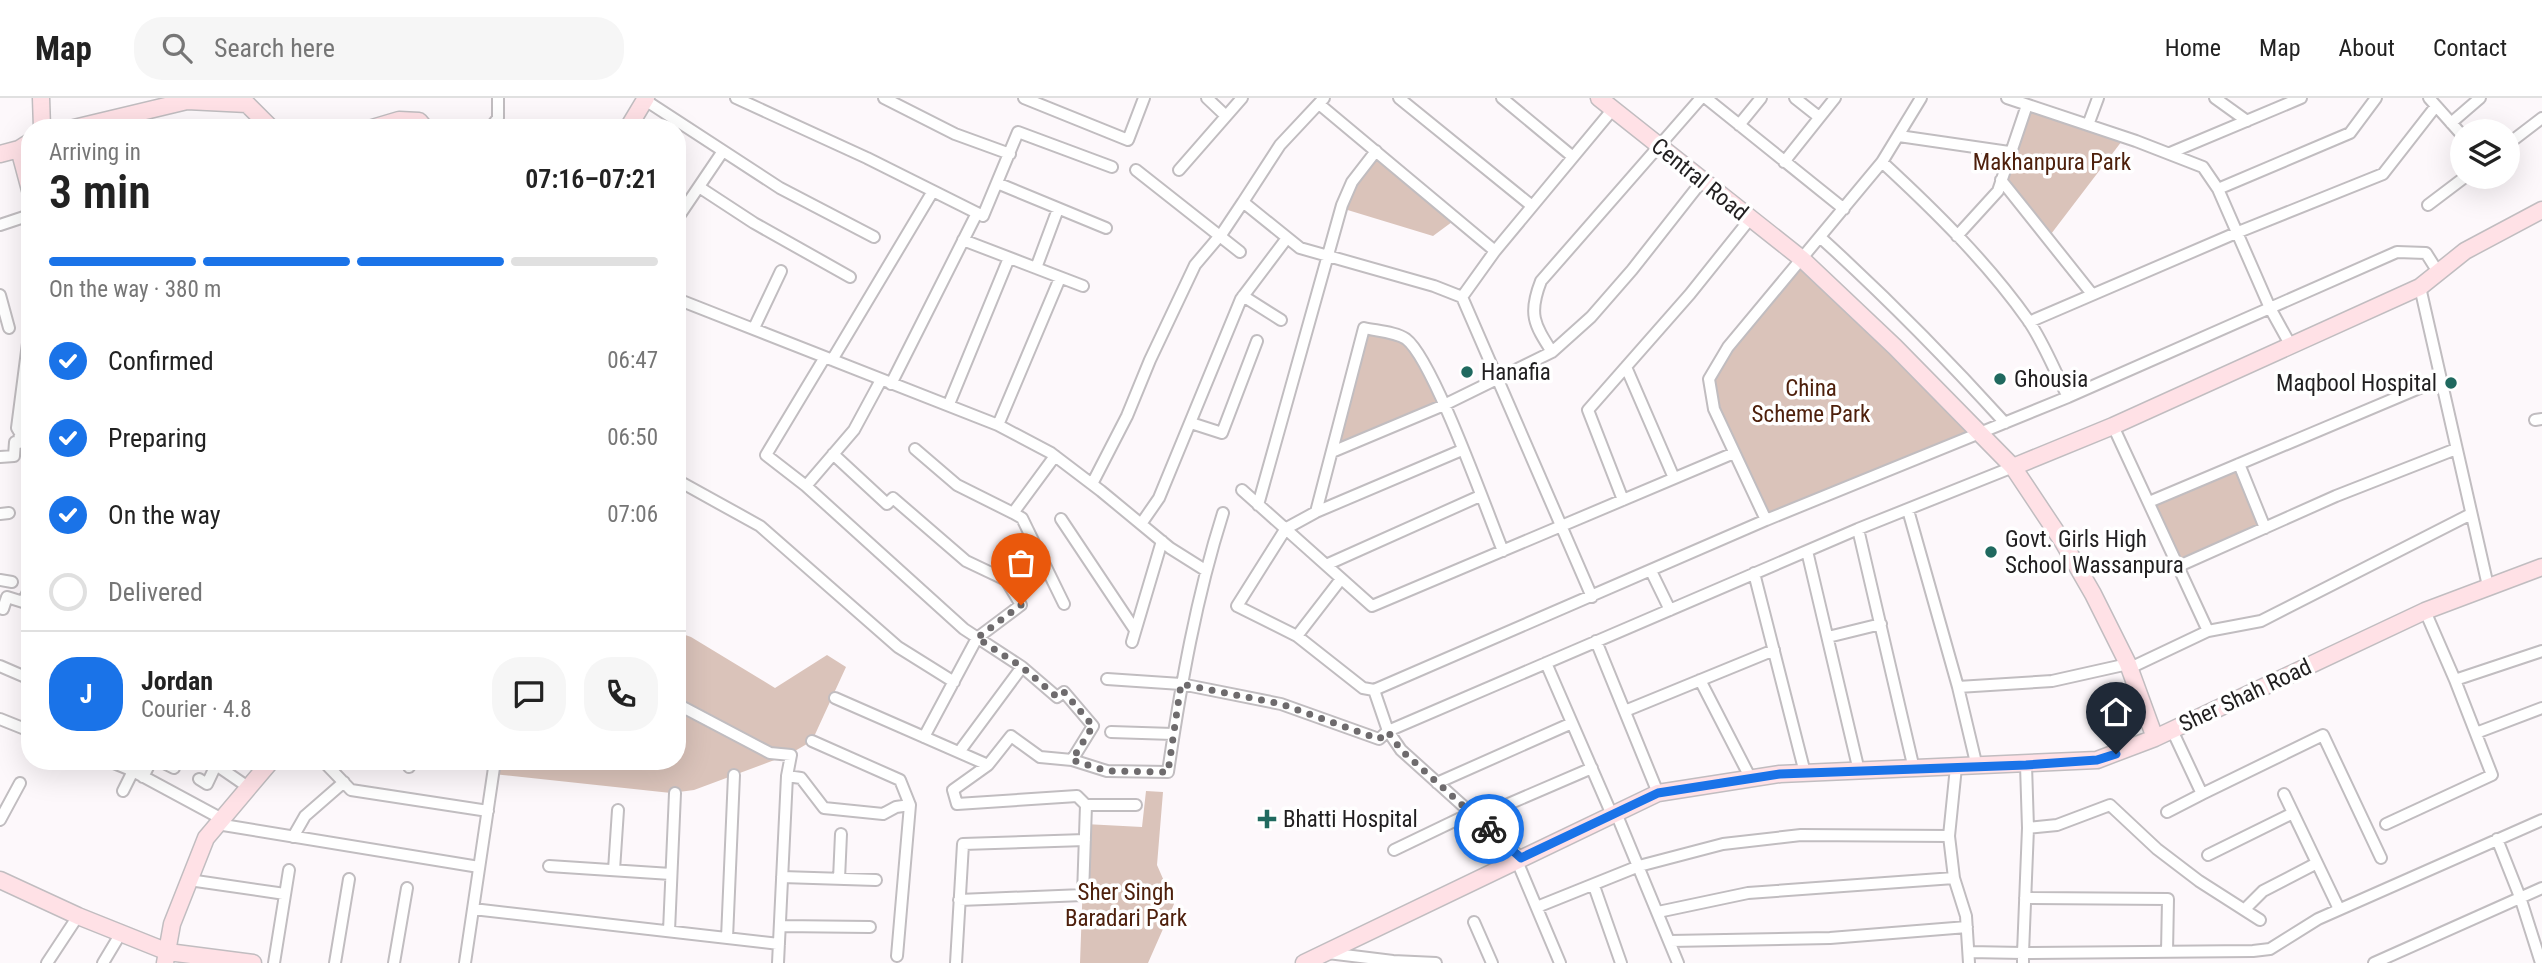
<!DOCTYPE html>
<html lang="en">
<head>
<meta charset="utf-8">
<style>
  :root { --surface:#fff; --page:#f6f6f6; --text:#222; --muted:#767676; --line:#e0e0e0; --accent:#1a73e8 }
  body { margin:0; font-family:"Roboto Condensed",sans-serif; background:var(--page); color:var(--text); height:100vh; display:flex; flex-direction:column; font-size:26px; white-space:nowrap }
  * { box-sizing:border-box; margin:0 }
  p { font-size:23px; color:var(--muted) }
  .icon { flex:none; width:38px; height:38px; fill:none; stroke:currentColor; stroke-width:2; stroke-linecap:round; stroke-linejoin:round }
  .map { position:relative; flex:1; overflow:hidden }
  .panel { position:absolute; left:21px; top:21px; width:665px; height:651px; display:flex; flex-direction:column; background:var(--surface); border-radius:28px; box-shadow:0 7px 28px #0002 }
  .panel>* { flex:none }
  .fabs { position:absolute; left:2450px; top:21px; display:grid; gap:14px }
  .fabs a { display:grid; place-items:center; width:70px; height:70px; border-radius:50%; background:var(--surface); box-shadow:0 7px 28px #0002; font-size:35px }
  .pin { position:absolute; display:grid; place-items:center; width:60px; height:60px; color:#fff; margin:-72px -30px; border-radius:50% 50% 50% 0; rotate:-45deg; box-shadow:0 0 7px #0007 }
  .pin .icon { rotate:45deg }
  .courier { position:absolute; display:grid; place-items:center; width:70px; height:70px; margin:-35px; border:5px solid #1a73e8; border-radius:50%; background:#fff; color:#222; box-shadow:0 2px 9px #0007 }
  .head em { font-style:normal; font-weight:600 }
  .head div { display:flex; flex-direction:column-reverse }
  .head { display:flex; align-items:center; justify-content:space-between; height:119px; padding:0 28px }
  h1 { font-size:46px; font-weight:600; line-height:52px }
  .bar { display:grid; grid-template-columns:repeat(4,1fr); gap:10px 7px; align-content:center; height:84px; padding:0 28px }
  .bar i { height:9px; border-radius:5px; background:var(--line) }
  .bar .selected { background:var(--accent) }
  .bar p { grid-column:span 4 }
  .line { display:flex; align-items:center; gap:18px; padding:0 28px; border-top:2px solid var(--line) }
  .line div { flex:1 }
  .round { display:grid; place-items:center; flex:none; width:74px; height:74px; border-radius:28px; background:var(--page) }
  ol { padding:0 28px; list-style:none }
  li { display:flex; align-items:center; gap:21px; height:77px }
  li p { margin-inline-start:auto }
  li .icon { padding:7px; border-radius:50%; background:var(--accent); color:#fff; stroke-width:4 }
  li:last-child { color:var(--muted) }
  li i { width:38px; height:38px; border:4px solid var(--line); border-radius:50% }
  header { display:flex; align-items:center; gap:42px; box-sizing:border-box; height:98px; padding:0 35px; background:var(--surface); border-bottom:2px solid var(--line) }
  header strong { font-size:33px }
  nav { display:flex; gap:38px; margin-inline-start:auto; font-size:24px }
  .search { width:490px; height:63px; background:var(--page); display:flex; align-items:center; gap:18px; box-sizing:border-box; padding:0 24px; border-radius:28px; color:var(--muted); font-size:26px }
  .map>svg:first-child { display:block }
  .green { fill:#dac3ba }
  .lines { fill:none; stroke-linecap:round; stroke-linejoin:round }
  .street-casing { stroke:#c1bdc0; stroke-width:14 }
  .secondary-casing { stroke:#c1bdc0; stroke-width:19 }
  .street { stroke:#fff; stroke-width:10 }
  .secondary { stroke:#ffe1e6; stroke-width:16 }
  .done { stroke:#6e6b6d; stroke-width:7; stroke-dasharray:0 12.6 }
  .route { stroke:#1a73e8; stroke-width:9 }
  .poi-dot { fill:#20695f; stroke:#fff; stroke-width:2.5 }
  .labels { text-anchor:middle; stroke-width:7; stroke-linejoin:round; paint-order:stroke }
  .park-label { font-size:23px; fill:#4e200c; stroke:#fff }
  .street-label { font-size:23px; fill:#211f20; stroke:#fff }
  .poi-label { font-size:23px; fill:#211f20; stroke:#fff; text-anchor:start }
</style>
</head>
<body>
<header>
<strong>Map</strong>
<div class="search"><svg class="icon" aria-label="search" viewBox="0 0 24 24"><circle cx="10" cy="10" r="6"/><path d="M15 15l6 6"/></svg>Search here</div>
<nav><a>Home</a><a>Map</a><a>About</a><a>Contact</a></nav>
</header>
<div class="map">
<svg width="2542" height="865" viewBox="0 0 2542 865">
  <rect width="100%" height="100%" fill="#fdf8fb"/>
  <path class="green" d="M 2027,7 L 2125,39 L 2048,140 L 2001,82 Z
    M 1376,53 L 1456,121 L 1433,138 L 1341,110 Z
    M 1800,161 L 1973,335 L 1766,422 L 1714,311 L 1709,281 Z
    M 1362,233 L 1405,240 L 1444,307 L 1332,354 Z
    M 2239,366 L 2265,430 L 2179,468 L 2149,404 Z
    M 677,534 L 691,539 L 775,590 L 827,557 L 846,569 L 812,643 L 788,657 L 694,692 L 671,695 L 493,676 L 495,663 L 677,663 Z
    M 1146,693 L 1163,694 L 1157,767 L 1174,806 L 1148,865 L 1080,865 L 1085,726 L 1142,729 Z"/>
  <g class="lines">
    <defs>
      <path id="street" d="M 736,0 L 867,60 L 983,118 L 1018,34 L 1112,69
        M 884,0 L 955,36 L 1010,56
        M 1024,0 L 1128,42 L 1144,0
        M 1207,0 L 1226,18
        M 1324,0 L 1280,47 L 1243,104 L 1300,150 L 1434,188 L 1462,199 L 1495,153 L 1613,11
        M 1399,0 L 1532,108
        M 1502,0 L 1573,59
        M 1706,0 L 1844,111
        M 1795,0 L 1819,19
        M 2007,0 L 2136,43 L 2203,69 L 2218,91 L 2270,210 L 2291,248
        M 2215,0 L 2247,23
        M 2429,0 L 2462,37
        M 645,2 L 780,90 L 874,139
        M 1319,6 L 1495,153
        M 2451,25 L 2480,0
        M 1739,27 L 1761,0
        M 2088,27 L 2098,0
        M 490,30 L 498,20 L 498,0
        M 1899,38 L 2009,54
        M 2508,46 L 2542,20
        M 2170,55 L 2301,0
        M 1784,64 L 1835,0
        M 1882,64 C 1934,112 1987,164 2028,222 C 2044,245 2055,274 2068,299
        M 1136,72 L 1240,154
        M 1179,72 L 1242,0
        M 2001,82 L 2092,196
        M 997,85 L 1106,130
        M 699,89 L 754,125 L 850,179
        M 2218,91 L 2350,35 L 2376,0
        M 2428,107 L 2465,79
        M 677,121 L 723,53
        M 0,127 L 30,117
        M 1957,138 L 1998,93 L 2027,7
        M 1821,140 C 1886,199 1946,260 2005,325
        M 963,142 L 1083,188
        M 1036,170 L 1058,111
        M 2420,189 L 2488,488
        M 0,197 L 9,230
        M 1243,198 L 1281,222
        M 1462,199 L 1592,499
        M 677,201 L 998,327 L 1051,355 L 1101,393 L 1170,450 L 1205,472
        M 2029,224 L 2236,135 L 2383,76 L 2436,8
        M 754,230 L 781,173
        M 1552,254 C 1534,226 1528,216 1541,183 L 1701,0
        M 825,259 L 766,357 L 806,388 L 854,332 L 881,282
        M 832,262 L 933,93
        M 1626,269 L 1674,380
        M 891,286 L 977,115
        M 949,306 L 1009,160
        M 2535,322 L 2542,321
        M 1191,325 L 1222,335 L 1257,243
        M 998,327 L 1060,180
        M 2113,328 L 2208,533
        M 915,351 L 957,387 L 1013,415
        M 1332,354 L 1444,307 L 1552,254 L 1591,219 L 1632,172 L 1702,83
        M 833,356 L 887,406 L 893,400 L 966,463 L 1006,482 L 1021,507 L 977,540 L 924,639
        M 1055,358 L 1013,415 L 1022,420 L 1064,506
        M 0,359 L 14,358 L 15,344 L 19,345 L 20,335 L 17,330 L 30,230
        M 2239,366 L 2265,430
        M 2013,369 L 1858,431 L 1388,633 L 1374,592 L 1766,422 L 2068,299 L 2397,154 L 2426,155 L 2438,174
        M 677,382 L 760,428 L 898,549 L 954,584
        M 1092,386 L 1127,318 L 1150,262 L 1195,167 L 1223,134 L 1243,104
        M 806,388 L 964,531 L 1022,569
        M 1242,392 L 1372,508 L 1734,355
        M 1623,402 L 1588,312 L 1690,196 L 1750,121
        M 2149,404 L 2441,281
        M 1258,407 L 1342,107 L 1352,84 L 1376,53
        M 1908,412 L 1958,589 L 2052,583 L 2128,566
        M 1316,414 L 1364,230 C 1377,233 1396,234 1406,241 C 1433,261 1487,414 1503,453
        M 0,416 L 9,415
        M 1061,421 L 1135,532
        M 1766,422 L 1714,311 L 1709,281 L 1728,249 L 1882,64 L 1921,0
        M 1141,426 L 1159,400 L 1241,201 L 1287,140
        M 1285,431 L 1316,414 L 1462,352
        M 1858,431 L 1914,671
        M 1283,435 L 1237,508 L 1297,538 L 1341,481
        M 1807,453 L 1859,673
        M 1326,467 L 1480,398
        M 2179,468 L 2336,398 L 2456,351
        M 1651,473 L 1670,512
        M 1754,475 L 1805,675
        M 0,482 L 12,484
        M 0,510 L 3,511 L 7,499 L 23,504 L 30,490
        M 2425,513 L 2455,582 L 2542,553
        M 1297,538 L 1363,590 L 1374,592
        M 1828,539 L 1881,526
        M 1596,543 L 1658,695
        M 1132,544 L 1162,443
        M 1546,565 L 1612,717
        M 0,568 L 30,581
        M 2130,570 L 2208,533 L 2261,523 L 2471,416
        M 1107,581 L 1181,586 L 1281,606 L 1379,641 L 1388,633 L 1401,652 L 1521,760
        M 1700,582 L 1751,681
        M 1958,589 L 1977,669
        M 835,600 L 988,667
        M 677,606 L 770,655 L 791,657 L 787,678 L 778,865
        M 1625,613 L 1774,552
        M 0,621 L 30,633
        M 1111,634 L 1173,636
        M 2476,635 L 2542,610
        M 812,643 L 900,682 L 910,707
        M 962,650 L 1022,569 L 1057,599 L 1064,594 L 1093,628 L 1072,662
        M 109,663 L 133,673
        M 160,663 L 174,670
        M 323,663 L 351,692 L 488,713
        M 2026,667 L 2028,730 L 2057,727 L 2110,707 L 2157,751 L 2199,783 L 2260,822
        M 409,669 L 413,663
        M 1956,669 L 1949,738 L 1954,780 L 1966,818 L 1969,865
        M 787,678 L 801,680 L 824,710 L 883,716 L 896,709 L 910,707 L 897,858
        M 143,679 L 151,663
        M 199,681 L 207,686 L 216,667 L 248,689
        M 1437,685 L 1572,625
        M 123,693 L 133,673 L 222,721
        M 2202,696 L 2323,637 L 2381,760
        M 2284,696 L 2339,811
        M 1086,707 L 1077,698 L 957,706 L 953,692 L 988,667 L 1011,638 L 1040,659 L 1072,662 L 1107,673 L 1168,674 C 1181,586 1196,500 1223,415
        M 2167,714 L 2202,696 L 2172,632
        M 1616,715 L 1678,865
        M 1476,720 L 1592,670
        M 0,722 L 20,685
        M 217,726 L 479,769
        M 2386,726 L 2492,677 L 2455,582
        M 293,739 L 305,718 L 344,684
        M 2497,741 L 2520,799 L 2541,865
        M 1394,752 L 1471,715
        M 2208,757 L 2293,715
        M 1517,763 L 1560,865
        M 549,768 L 671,776
        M 614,772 L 618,712
        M 782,779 L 876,782
        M 839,781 L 841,736
        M 189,782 L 285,796
        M 1594,788 L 1621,865
        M 2025,800 L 2168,801 L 2167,854
        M 959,802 L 1083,797 L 1086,707 L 1136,707
        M 1537,809 L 1639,768 L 1723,746 L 1801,737 L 1949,738
        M 473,811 L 779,846
        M 2245,811 L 2263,793 L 2317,765
        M 1658,814 L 1748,795 L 1954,780
        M 1474,824 L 1492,865
        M 780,828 L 870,829
        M 669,833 L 675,695
        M 727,840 L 734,677
        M 1670,843 L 1830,840 L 1967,829
        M 1969,854 L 2023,855 L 2028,730
        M 1328,855 L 1393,863 L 1436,865
        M 47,865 L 78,818
        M 103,865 L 121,835
        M 274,865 L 289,772
        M 335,865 L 349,781
        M 394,865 L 407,790
        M 465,865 L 495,663
        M 956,865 L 963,746 L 1085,742
        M 2023,865 L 2023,855 L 2253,853 L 2270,851 L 2318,821 L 2542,722
        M 2374,865 L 2542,790"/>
      <path id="secondary" d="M 41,0 L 42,30
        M 1599,0 L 1802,161 L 1895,249 L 2013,369 L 2063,444 L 2093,496 L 2128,566 L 2155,640
        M 74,30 L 187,3 L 247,6 L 271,30
        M 372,30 L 399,22 L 419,23 L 425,30
        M 628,30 L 646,0
        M 19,51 L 30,92
        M 0,56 L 19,51 L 30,44
        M 2013,369 L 2113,328 L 2420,189 L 2465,153 L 2542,112
        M 0,782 L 78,818 L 168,854 L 253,865
        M 165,865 L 172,826 L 206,740 L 271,663
        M 1304,865 L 1658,695 L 1780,676 L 2097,662 L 2155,640 L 2425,513 L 2542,469"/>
    </defs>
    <use href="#street" class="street-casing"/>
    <use href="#secondary" class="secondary-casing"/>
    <use href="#street" class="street"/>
    <use href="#secondary" class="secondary"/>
  </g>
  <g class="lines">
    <path class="done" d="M 1021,507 L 977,540 L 1022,569 L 1057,599 L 1064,594 L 1093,628 L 1072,662 L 1107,673 L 1168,674 L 1181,586 L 1281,606 L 1379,641 L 1388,634 L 1401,652 L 1489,731"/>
    <path class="route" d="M 1489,731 L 1521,760 L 1658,695 L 1780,676 L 2026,667 L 2097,662 L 2116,656"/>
  </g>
  <g class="poi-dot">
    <circle cx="1467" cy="274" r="7"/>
    <circle cx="2000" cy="281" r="7"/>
    <circle cx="2451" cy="285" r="7"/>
    <circle cx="1991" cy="454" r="7"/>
    <path d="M1263.5 710.5h7v7h7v7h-7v7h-7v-7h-7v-7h7z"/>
  </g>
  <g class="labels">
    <g class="park-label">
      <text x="2052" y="72">Makhanpura Park</text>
      <text x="1811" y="298">China<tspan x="1811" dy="26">Scheme Park</tspan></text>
      <text x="1126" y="802">Sher Singh<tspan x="1126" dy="26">Baradari Park</tspan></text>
    </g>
    <g class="street-label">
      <text transform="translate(1700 81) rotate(39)" y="8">Central Road</text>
      <text transform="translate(2245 597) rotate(-25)" y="8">Sher Shah Road</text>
    </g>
    <g class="poi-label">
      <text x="1481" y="282">Hanafia</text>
      <text x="2014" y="289">Ghousia</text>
      <text x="2437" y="293" text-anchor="end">Maqbool Hospital</text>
      <text x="2005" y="449">Govt. Girls High<tspan x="2005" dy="26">School Wassanpura</tspan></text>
      <text x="1283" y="729">Bhatti Hospital</text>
    </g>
  </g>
</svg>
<div class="fabs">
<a><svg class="icon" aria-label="layers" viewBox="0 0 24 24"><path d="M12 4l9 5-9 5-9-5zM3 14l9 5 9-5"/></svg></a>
</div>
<div class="pin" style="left:1021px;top:507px;background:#ea580c"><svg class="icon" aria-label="bag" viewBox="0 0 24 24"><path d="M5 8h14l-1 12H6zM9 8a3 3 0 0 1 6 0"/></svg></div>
<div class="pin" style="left:2116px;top:656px;background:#1f2937"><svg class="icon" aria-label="home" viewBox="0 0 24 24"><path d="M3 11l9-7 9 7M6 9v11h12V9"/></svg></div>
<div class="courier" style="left:1489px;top:731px"><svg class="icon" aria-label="bike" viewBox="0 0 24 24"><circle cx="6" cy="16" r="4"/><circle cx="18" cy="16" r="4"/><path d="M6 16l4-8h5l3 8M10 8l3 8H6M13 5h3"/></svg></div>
<section class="panel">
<div class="head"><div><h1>3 min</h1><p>Arriving in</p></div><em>07:16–07:21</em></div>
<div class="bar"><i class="selected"></i><i class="selected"></i><i class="selected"></i><i></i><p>On the way · 380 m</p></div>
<ol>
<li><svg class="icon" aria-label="check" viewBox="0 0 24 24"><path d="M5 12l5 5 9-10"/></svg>Confirmed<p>06:47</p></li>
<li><svg class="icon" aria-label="check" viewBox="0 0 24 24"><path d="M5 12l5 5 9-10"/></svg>Preparing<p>06:50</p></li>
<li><svg class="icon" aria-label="check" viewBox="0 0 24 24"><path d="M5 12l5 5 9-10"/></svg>On the way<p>07:06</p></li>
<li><i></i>Delivered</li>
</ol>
<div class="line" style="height:126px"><b class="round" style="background:var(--accent);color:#fff">J</b><div><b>Jordan</b><p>Courier · 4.8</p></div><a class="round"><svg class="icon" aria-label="chat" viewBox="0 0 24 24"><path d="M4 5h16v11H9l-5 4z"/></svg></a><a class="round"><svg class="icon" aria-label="phone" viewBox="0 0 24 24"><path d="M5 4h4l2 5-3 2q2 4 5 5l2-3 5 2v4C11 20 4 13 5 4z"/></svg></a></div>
</section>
</div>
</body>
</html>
